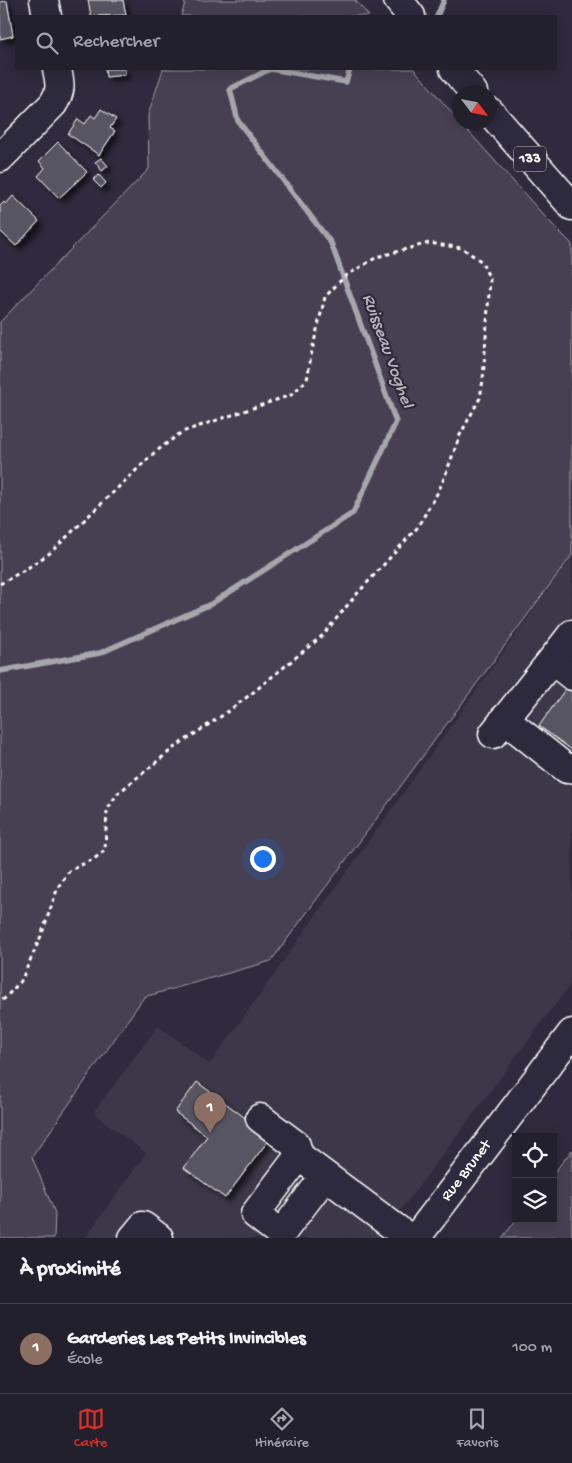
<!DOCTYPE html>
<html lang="fr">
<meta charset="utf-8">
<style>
:root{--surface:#23202e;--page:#2f2d3a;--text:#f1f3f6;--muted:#a3a3aa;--line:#403e4a;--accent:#d93025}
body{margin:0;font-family:"Gochi Hand",sans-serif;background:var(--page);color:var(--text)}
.controls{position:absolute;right:15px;bottom:15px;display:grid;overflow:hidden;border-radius:0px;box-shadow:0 2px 12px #0003}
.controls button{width:45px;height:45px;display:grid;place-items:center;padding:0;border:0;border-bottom:1px solid var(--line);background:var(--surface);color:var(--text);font:25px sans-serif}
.compass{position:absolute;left:452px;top:85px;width:45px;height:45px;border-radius:50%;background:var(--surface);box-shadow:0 2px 12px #0003;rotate:122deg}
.you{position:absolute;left:262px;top:858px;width:18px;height:18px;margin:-12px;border:4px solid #fff;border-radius:50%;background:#1a73e8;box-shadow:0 0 0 8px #1a73e833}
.badge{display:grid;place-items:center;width:32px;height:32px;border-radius:50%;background:var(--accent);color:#fff;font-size:16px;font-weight:700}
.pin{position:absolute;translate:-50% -41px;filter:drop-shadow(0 1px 2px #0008)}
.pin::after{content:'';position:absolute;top:26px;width:18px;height:15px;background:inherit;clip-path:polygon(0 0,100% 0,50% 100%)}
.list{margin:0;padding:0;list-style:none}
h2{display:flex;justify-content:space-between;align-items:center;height:65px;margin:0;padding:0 20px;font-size:21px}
h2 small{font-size:16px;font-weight:400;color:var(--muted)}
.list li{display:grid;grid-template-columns:32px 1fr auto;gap:15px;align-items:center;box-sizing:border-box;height:90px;padding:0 20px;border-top:1px solid var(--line)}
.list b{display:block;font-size:19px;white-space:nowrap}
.list p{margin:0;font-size:16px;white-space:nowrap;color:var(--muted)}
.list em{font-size:16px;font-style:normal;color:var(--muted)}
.icon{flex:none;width:28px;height:28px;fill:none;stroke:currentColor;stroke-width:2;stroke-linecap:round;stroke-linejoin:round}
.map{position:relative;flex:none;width:572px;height:1238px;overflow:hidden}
.search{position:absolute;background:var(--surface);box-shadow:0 2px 12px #0003;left:15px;right:15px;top:15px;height:55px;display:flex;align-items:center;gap:12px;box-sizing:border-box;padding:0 18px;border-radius:0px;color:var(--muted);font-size:19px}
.sheet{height:155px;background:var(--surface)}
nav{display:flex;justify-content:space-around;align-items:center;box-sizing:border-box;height:70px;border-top:1px solid var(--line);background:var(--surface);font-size:14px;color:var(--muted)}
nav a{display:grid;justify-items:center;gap:2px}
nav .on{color:var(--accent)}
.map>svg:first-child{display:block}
.built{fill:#3c3749}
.green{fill:#464152;stroke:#a2a0a8}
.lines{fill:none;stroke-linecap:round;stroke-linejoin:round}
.stream{stroke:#a7a6ad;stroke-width:5.5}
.building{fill:#595564;stroke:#fff;filter:url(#shadow)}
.minor-casing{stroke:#fff;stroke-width:31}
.major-casing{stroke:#fff;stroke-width:31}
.path{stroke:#fff;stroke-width:3;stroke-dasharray:4 4;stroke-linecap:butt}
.minor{stroke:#2f2a3d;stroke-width:28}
.major{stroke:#2f2a3d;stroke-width:28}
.labels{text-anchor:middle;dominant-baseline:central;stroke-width:4.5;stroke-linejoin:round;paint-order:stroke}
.shield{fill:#2f2a3d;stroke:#c1bfc5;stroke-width:1}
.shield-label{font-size:15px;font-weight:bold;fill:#fff}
.street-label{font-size:16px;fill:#fff;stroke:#2f2a3d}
.water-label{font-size:18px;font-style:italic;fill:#b6b4bb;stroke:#2f2a3d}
</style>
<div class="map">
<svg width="572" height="1238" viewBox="0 0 572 1238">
<defs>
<filter id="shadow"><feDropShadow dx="4.5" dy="4.5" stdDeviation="2.5" flood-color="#0009"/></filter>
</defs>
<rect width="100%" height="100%" fill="#2f2a3d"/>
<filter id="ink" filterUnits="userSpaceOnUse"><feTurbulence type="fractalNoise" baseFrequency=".02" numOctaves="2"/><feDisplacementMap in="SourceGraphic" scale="10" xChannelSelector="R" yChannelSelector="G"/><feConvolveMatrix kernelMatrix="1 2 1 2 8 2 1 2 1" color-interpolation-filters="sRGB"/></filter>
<g filter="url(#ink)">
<path class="built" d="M572,556v426l-192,256h-295l61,-85 -53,-40 65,-87 52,38z"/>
<path class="green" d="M186,0h169l14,16h-188z
M163,69h251l45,52 2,2 86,96 25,25v311l-301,406 -127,36 -112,160 23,56 -1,25h-54v-916l149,-153 -1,-54z
M572,1150v88h-70l15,-19h36v-45z"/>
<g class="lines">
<path class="stream" d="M437,16l7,-16
M271,69l75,13 4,-13
M0,671l100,-18 111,-49 142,-91 43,-91 -65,-179 -93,-122 -8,-32 40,-20"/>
</g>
<path class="building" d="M88,0h35l3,15 -35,1z
M7,1l6,35 -13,3v-37z
M105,69h20v6l-19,2z
M101,109l15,10 -6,9 5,3 -16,24 -31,-21 10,-15 7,5 6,-9 4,3z
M58,142l29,30 -28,26 -21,-22 7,-8 -6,-7z
M101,158l7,8 -6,5 -7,-9z
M99,175l7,8 -5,5 -8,-8z
M13,196l26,25 -23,25 -16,-15v-25l4,-4 2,2z
M569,684l3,2v64l-33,-24z
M197,1082l74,55 -46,61 -41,-30 23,-32 -32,-24z"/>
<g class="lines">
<defs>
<g id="minor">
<path d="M44,0l3,16"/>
<path d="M0,158l53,-54c9,-14 7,-20 4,-35"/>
<path d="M572,634l-20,26 20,16"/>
<path d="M504,719l63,50 5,-1"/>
<path d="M493,734l59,-74"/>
<path d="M260,1118l36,27 3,11"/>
<path d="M325,1176l-44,58 -26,-20 44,-58 110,82"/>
<path d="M133,1238l10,-12 16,12"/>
<path id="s1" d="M416,1238l156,-205"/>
</g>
<path id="major" d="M398,0l13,16
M454,69l19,23
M490,112l82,94"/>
</defs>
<use href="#minor" class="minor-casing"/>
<use href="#major" class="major-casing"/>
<path class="path" d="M0,584l26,-15 24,-16 104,-100 28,-21 109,-37 16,-15 5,-30 13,-53 19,-20 33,-20 52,-14 33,5 19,13 9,18 -7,101 -3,18 -20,37 -15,41 -7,16 -21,36 -61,67 -34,41 -71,58 -28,21 -48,32 -58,47 -10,16 -2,40 -11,9 -24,11 -12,17 -17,49 -20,45 -17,18 -4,2"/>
<use href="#minor" class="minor"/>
<use href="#major" class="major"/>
</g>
</g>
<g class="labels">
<rect class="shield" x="514" y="146.5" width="32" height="25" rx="4"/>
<g class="shield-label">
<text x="530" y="159">133</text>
</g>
<g class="street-label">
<text stroke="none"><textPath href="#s1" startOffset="84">Rue Brunet</textPath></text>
</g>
<g class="water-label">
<text transform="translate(387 351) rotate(70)">Ruisseau Voghel</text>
</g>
</g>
</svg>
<div class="controls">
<button><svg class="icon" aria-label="locate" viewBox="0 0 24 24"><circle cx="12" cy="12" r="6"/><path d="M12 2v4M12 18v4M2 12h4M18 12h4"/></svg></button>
<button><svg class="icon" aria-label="layers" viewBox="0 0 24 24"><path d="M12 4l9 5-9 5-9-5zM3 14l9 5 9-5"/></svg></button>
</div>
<svg class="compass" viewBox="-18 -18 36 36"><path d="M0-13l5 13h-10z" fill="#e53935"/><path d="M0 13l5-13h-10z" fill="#a3a3aa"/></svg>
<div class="you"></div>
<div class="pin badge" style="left:210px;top:1133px;background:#8d6e63">1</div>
<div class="search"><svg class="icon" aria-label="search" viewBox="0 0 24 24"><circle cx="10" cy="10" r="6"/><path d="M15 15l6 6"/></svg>Rechercher</div>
</div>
<section class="sheet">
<h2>À proximité<small></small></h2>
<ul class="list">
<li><span class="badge" style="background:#8d6e63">1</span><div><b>Garderies Les Petits Invincibles</b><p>École</p></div><em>100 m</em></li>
</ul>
</section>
<nav>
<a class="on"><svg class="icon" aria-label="map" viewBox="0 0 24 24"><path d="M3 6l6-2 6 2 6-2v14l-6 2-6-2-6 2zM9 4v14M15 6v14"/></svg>Carte</a>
<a><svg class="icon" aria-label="directions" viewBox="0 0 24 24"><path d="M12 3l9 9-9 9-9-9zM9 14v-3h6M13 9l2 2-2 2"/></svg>Itinéraire</a>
<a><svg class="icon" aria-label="saved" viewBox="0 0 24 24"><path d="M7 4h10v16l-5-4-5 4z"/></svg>Favoris</a>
</nav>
